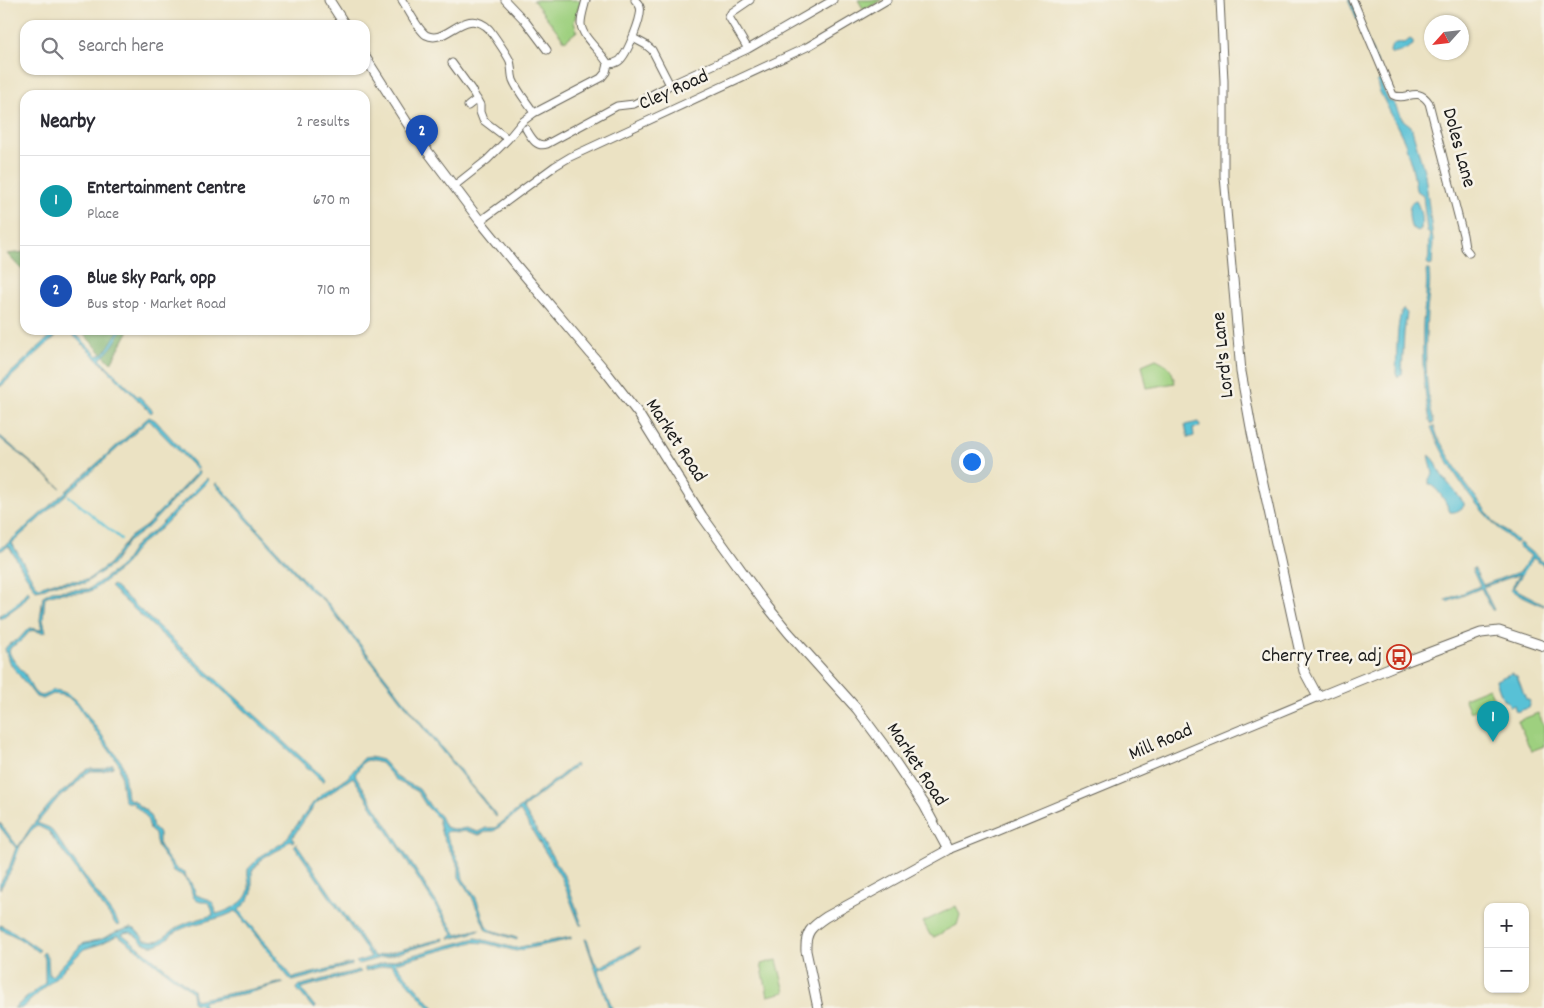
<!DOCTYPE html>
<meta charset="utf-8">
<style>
:root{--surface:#fff;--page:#f7f7f7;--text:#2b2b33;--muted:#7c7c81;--line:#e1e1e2;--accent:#c8321e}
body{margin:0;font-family:Dekko,sans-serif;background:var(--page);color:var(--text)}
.controls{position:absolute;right:15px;bottom:15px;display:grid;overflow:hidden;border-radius:10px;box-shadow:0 1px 4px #0004}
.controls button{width:45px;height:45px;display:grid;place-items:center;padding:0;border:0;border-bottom:1px solid var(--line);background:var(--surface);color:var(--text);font:25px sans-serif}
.compass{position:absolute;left:1424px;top:15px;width:45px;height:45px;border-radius:50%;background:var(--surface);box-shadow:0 1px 4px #0004;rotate:243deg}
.you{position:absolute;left:971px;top:461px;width:18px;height:18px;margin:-12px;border:4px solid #fff;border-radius:50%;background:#1a73e8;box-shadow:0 0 0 8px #1a73e833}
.badge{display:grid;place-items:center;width:32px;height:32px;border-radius:50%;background:var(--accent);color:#fff;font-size:16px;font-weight:700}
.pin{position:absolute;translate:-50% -41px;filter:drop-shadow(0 1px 2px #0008)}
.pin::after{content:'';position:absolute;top:26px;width:18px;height:15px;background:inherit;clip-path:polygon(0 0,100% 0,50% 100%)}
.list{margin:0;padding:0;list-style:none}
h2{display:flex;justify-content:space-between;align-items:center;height:65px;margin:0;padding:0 20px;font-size:21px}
h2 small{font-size:16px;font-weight:400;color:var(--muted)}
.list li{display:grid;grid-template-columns:32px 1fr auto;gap:15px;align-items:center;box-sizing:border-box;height:90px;padding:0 20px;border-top:1px solid var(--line)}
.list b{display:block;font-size:19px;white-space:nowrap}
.list p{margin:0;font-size:16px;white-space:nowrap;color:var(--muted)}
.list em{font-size:16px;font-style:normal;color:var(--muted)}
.icon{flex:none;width:28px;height:28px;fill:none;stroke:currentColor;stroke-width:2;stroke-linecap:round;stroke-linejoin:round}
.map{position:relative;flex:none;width:1544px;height:1008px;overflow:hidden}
.search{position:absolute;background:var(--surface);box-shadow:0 1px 4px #0004;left:20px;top:20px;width:350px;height:55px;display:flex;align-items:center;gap:12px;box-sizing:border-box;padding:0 18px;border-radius:15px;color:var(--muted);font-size:19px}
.panel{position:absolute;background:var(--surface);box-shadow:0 1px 4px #0004;left:20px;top:90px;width:350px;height:245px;border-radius:15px}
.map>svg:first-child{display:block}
.green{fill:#9ed07f;stroke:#5d764e}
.forest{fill:#7eb26e;stroke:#4d6745}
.water{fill:#59c1d6;stroke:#3a6e79}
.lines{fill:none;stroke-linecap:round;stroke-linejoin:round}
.stream{stroke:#59c1d6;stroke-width:2}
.minor-casing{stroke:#646156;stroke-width:9}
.tertiary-casing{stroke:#646156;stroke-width:11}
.minor{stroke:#fff;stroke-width:7}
.tertiary{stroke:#fff;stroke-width:9}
.labels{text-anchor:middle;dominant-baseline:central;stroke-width:5;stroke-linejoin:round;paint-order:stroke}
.street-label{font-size:20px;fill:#1c1c1c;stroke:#f7f3e8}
.poi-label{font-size:20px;fill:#1c1c1c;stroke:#f7f3e8;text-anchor:end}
</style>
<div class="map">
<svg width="1544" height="1008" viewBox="0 0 1544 1008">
<rect width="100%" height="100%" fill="#f7f3e8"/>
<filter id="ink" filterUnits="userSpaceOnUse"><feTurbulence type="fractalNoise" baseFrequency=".02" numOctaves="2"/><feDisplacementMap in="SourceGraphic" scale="10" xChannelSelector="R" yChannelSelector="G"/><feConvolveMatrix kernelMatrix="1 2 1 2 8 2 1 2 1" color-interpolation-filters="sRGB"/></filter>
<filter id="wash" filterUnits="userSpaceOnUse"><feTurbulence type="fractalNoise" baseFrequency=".0096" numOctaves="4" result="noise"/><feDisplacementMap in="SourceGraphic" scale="20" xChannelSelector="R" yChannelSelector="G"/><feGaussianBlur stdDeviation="1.12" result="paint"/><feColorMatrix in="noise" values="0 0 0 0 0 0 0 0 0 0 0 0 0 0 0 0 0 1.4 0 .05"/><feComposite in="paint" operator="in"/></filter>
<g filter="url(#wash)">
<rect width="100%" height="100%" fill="#ebe2c3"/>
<path class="green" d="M533,0h48l-7,22 3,9 -12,10z
M858,0h24l-18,10z
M1156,359c14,7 15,8 19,24l-28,5 -5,-23z
M1489,688l6,14 -25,10 -6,-14z
M1538,713l6,13v20l-13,5 -13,-30z
M956,906l4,9 -3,10 -23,12 -4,-2 -7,-13z
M777,960l8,32 -17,4 -7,-32z"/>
<path class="forest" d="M25,252v21l-18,-19z
M80,330h49l-18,33z"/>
<path class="water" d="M1348,0h2l34,78c-4,7 1,15 4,22l6,3 8,16 9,7 14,48 8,66 -1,25 -3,1 -2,-3c4,-8 0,-19 3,-29l-3,-2 -4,-37 -7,-5 -3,-19 -9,-31 -25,-50 -2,-8 5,-5z
M1410,39l3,2v4c-6,4 -13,8 -21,9l-2,-2c1,-10 7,-10 15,-9z
M1413,201h3c5,9 6,17 5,28l-3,2 -7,-4c-2,-9 -4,-19 2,-26z
M1426,270h3c2,15 -1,27 -2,42 -2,37 -3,75 7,111l-3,1c-8,-32 -9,-67 -8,-100 1,-19 5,-34 3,-54z
M1403,309l4,4 -3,19 -2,42 -4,3 -2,-4c1,-15 0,-53 7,-64z
M68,330h4l26,26 7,-4 14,-22h2c-4,11 -12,22 -21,29l37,37 3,1 13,14 -2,2z
M55,332l2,3 -57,52v-4z
M149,417l6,3 43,48 -2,1 -47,-49 -137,123 23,41 4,3 15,-5 33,-2 22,-16 21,-27 16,-11 52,-55 1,2 -52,55 -19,14 -16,23 -27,18 -32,1 -8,4 -9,2 -11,-16 -16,-28 -9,5v-3l7,-4z
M1199,422l1,5 -7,1 1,8 -6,2 -3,-13z
M1434,426l4,12 27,45 30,40 23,18 -3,2c-36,-30 -66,-72 -84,-116z
M0,436l61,52 -61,-50z
M1429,455c9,5 8,16 15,23 7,8 13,17 20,25v3c-3,3 -8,7 -14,6 -4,-10 -11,-23 -21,-28v-5l4,-5z
M207,478l1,3 -47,47 -23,18 -15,21 -30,23c-12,6 -33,-1 -48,7l-2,23 3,12c-6,2 -10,-3 -16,-1l-9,10 -10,6 -2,4c3,10 10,15 16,23 4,6 6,17 13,21 6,3 10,-2 15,-5 11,1 16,4 24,11l45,62 2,9 3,26 8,3 4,5 8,5 4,7 2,10 6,5v12l7,11 11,14 8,2 1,5 6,6 4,12c13,5 18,3 20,19 12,-3 31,-11 33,-25 1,-7 -2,-13 -1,-20l13,-13 23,-14 30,-40 8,-8 25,-16 17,-20 6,-1 12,3 16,18 21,11 11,17 10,10 5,11 12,3 9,-2 12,4 8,-4h9l80,-64 1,2 -53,42 43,71 16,46h-2l-18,-46 -42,-68 -26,20h-6l-9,4 -13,-4 -8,1 -9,-1 -4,2 16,33 2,13 13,19 10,28 5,4 26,8v2l-31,-10 -14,-33 -13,-20v-10l-17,-32 -4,-17 -11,-11 -10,-16 -20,-10 -16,-18 -13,-3 -5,2 -8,13 102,160 22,-6v2l-29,8 -1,-2 5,-2 -101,-158 -37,26 -22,32 -2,3 2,3 -2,1 -2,-2 -8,8 -18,9 -12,14v21l-3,7 -10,11 54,68 59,-15v2l-59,16 -4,-3 -53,-67c-7,3 -15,7 -22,8 -14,4 -27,6 -40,14 -6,4 -11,11 -19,12 -18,2 -18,-19 -33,-11l71,56 2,10 68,-13 19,-5 2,1 -37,10 -43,8 -1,2 2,5h-2l-3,-4 -7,-1 -1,-10 -2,-3 -72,-55 -18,9 -16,5 -29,29 -33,30h-8l31,-25v-24l-3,-5 2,-2 4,6 1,17 3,1 30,-32 20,-5 14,-7 14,-4 5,1 10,11 11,1 4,-1 18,-13 11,-5 24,-7c-3,-21 -9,-8 -18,-16 -4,-4 -3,-11 -6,-15 -2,-4 -5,-5 -7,-9l-9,-4c-6,-15 -17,-18 -18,-37l-5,-4c-3,-19 -8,-15 -18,-28h-6l-2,-2 -5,-36 -43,-60 -8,-7 -5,-2 -10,-1 -10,5 -7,-2 -27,-35 -4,-13 3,-4 11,-6 10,-11 13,2 -2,-10 3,-24 9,-5 37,-2 24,-17 9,-7 14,-21 20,-15z
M217,483l93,104 18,16 88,113 81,100 -1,1 -69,-84 -104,-133 -13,-10 -95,-106z
M1520,543l24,20v3l-11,-8 -20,30 31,16v2l-34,-16 10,-16 -37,13 11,23h-2l-11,-22 -34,14 -1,-2 34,-14 -8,-17 2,-1 9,17 38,-14 10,-15 -14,-11z
M113,585l212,194 -2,3 -213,-195z
M28,590l1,4 -7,9 -22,16v-4l15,-10z
M1512,673l5,3 9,23 4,2 -2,7 -12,4 -2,-7 -4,2 -2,-5 -5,-2 -7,-20z
M113,764v3l-10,4h-12l-6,3 -12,13 -15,11 -21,25 13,5 70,97 -3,1 -69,-95 -12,-6 -16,21 -9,24 -11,19v-5l9,-16 7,-20 -16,-21v-4l18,24 13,-20 18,-22 10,-11 13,-9 9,-11 7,-5h15z
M296,843l78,114 70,-19v2l-86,24 -2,-2 15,-5 -77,-112z
M0,925l14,7 26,18 -2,2 -21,-15 -17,-8z
M571,937v2l-55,12 -31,-8 -12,-1 -78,21 39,45h-4l-39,-44 -26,7v-3l111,-30 39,10z
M585,939h2l7,22 5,6 40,-20 1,1c-10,6 -32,21 -42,21l14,39h-3z
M359,970l2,2 -60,16v1l15,19h-3l-16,-19 1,-3z"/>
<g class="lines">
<path class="stream" d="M69,496l52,43"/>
</g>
</g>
<g filter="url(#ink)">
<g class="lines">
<defs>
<path id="minor" d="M402,0c6,9 16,30 24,35 21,11 38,-30 63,-6 4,5 19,27 21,32 2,6 1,13 3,19 5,12 14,22 21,33
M505,0l21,22 21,28
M586,0c-2,8 -5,16 -5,24 1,14 20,27 27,40
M1220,0l4,81v95l9,103
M1353,0l40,95c13,7 24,-10 36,8l34,132 2,13 4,5
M633,38l13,7 6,5 18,35
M748,49l-19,-32 2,-4 19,-13
M452,63l19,26 9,16v7l3,8 25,19
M608,64c4,0 8,-1 11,-3 8,-6 24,-45 21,-54 -1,-3 -3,-5 -5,-7
M468,106l9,-7
M526,129c5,8 10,19 21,15l70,-38 17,-2 36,-19 78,-36 85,-49
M454,186l33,-26 21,-21 14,-17 12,-9 67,-35 5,-6 2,-8
M480,221l75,-55 15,-9 237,-110 80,-47
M948,850l50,-20 320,-133"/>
<path id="tertiary" d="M329,0l16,25
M365,57l48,75 67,89 35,43 88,104 35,45 64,103 65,90 21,26 69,77 26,35 41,61 24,45 -122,67c-15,10 -21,15 -20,34l12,57
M1233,279l8,93 11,61 52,238 14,26 76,-31 87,-33 18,-2 45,15"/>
</defs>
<use href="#minor" class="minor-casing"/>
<use href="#tertiary" class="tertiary-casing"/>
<use href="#minor" class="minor"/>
<use href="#tertiary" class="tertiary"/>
</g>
</g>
<defs>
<symbol id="bus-ring" viewBox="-11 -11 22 22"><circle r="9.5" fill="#f7f3e8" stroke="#c8321e" stroke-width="1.5"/><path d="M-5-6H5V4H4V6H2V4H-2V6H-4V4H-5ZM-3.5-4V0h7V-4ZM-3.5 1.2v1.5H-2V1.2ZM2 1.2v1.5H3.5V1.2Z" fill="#c8321e"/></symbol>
</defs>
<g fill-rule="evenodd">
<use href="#bus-ring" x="1385" y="643" width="28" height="28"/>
</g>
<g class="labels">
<g class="street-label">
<text transform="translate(674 91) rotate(-24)">Cley Road</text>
<text transform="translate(1458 148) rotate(75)">Doles Lane</text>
<text transform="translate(1224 355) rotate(-96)">Lord's Lane</text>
<text transform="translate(675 441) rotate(57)">Market Road</text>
<text transform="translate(1161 743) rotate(-23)">Mill Road</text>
<text transform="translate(916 765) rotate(57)">Market Road</text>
</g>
<g class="poi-label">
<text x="1382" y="657">Cherry Tree, adj</text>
</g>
</g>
</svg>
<div class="controls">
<button>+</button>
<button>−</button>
</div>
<svg class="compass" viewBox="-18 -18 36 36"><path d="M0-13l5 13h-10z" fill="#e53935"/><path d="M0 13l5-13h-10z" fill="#7c7c81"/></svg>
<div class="you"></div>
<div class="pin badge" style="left:1493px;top:742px;background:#0f9aa8">1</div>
<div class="pin badge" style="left:422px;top:156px;background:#1a4fb4">2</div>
<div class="search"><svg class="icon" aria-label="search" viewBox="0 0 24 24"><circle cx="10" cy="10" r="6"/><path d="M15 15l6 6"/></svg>Search here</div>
<section class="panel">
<h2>Nearby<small>2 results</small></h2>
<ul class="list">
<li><span class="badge" style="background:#0f9aa8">1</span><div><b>Entertainment Centre</b><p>Place</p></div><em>670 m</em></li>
<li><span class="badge" style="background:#1a4fb4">2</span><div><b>Blue Sky Park, opp</b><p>Bus stop · Market Road</p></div><em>710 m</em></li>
</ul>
</section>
</div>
